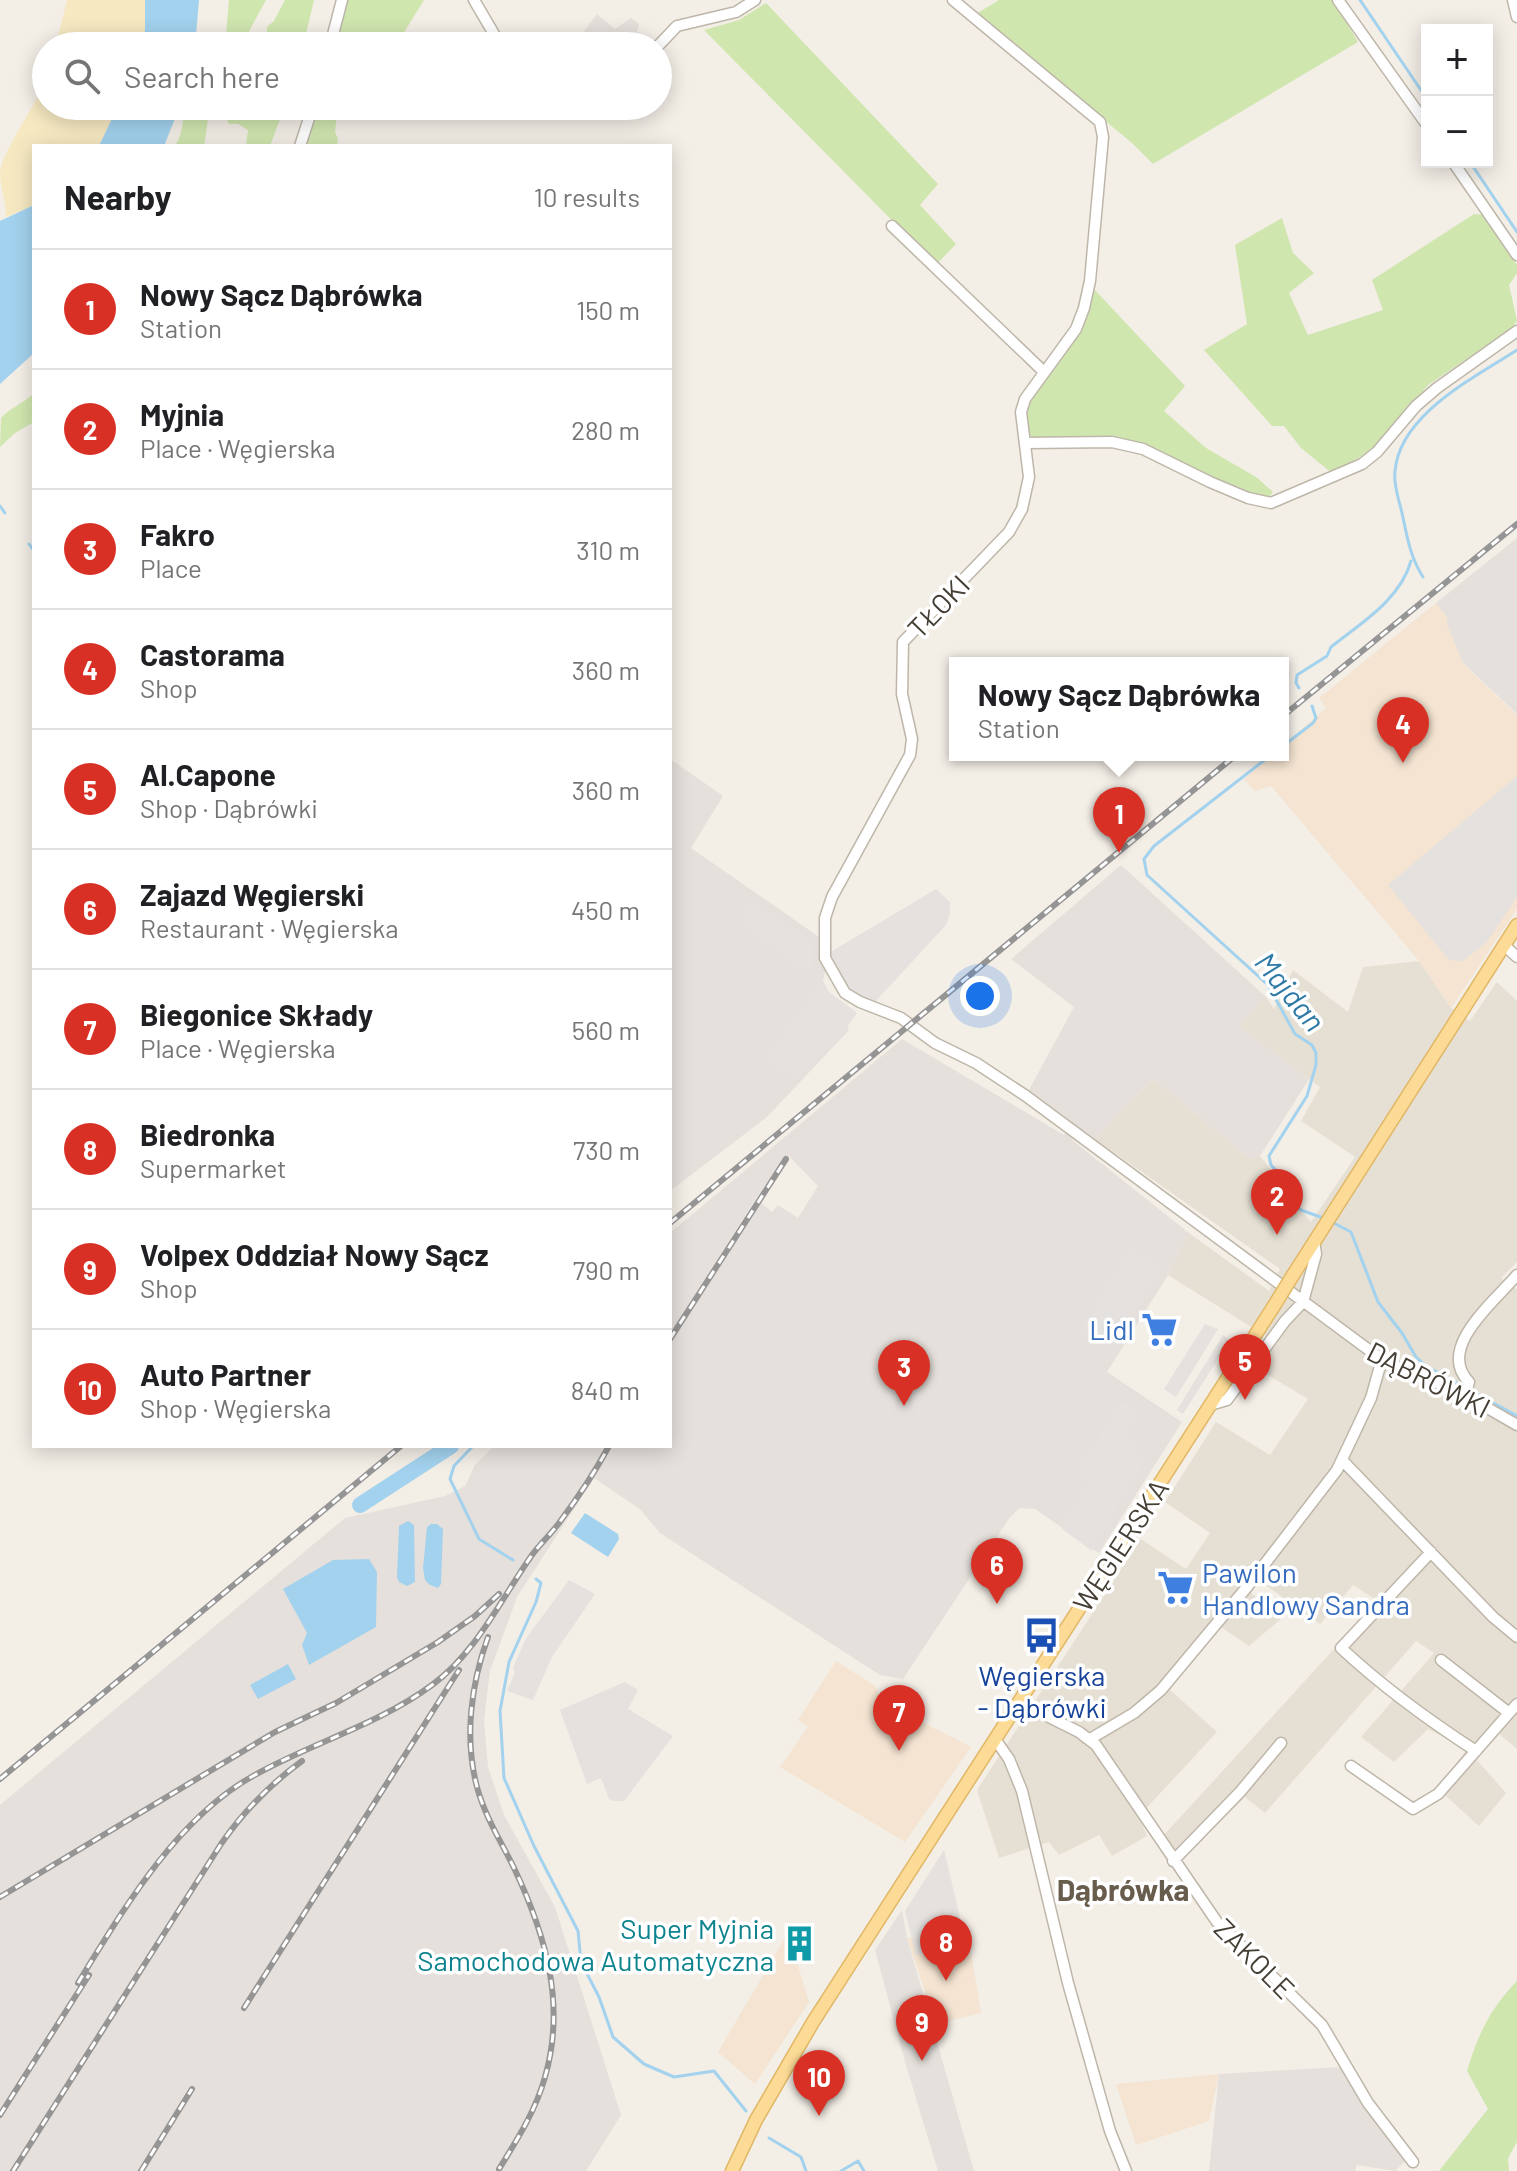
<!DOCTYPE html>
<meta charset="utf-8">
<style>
:root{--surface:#fff;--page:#f6f6f6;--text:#202124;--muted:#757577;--line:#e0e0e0;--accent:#d93025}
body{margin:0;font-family:Barlow,sans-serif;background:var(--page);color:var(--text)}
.controls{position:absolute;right:24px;top:24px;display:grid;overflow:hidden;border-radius:0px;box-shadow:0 4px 20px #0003}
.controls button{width:72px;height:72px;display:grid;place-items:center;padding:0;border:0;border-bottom:2px solid var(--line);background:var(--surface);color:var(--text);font:40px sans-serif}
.you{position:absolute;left:980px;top:996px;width:28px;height:28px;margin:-20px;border:6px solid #fff;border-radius:50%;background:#1a73e8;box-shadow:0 0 0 12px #1a73e833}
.badge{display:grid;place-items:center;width:52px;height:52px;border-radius:50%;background:var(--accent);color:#fff;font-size:26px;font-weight:700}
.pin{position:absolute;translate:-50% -66px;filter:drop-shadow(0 2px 4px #0008)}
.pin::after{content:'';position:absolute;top:42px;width:28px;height:24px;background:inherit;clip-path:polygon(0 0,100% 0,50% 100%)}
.popup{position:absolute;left:949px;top:657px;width:340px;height:104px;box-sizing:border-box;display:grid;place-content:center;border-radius:0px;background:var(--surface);filter:drop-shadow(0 2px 6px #0005);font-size:26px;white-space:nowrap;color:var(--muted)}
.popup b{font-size:30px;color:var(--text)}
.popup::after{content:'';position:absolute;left:50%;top:100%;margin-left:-16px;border:16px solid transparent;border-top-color:var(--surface)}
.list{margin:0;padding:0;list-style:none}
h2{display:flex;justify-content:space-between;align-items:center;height:104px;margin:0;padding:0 32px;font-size:34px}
h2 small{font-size:26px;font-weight:400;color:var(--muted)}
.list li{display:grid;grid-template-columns:52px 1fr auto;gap:24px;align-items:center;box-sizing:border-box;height:120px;padding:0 32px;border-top:2px solid var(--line)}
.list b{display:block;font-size:30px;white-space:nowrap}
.list p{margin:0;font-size:26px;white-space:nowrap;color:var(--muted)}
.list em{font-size:26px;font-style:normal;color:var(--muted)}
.icon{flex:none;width:44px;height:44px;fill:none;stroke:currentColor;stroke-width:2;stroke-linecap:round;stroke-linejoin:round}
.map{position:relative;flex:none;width:1517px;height:2171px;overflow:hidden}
.search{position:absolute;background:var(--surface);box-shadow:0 4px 20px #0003;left:32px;top:32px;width:640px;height:88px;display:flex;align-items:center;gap:20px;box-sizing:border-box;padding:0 28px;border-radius:44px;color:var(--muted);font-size:30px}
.panel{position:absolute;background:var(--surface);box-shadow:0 4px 20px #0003;left:32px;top:144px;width:640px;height:1304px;border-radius:0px}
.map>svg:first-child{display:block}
.residential{fill:#e6e0d4}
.commercial{fill:#f4e4d1}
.industrial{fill:#e5e0db;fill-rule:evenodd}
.green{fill:#d0e6af}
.sand{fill:#f6e9c2}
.parking{fill:#e4e1de}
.water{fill:#a3d2ee}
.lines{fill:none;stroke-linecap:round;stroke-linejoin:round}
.stream{stroke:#a3d2ee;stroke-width:3}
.river{stroke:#a3d2ee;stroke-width:16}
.minor-casing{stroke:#beb6a9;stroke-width:13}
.major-casing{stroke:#e1b766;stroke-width:15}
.minor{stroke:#fff;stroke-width:10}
.major{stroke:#fcdb96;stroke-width:12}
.rail-casing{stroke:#959595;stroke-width:6}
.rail{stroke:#fff;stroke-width:3;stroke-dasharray:9;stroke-linecap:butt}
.major-bridge-casing{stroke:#e1b766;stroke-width:15;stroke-linecap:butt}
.major-bridge{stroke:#fcdb96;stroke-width:12}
.labels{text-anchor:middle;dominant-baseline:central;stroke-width:7;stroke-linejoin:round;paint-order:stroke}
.street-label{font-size:28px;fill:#453e35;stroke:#fff}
.shop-label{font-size:28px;fill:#366cbe;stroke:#fff;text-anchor:end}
.transit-label{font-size:28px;fill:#164399;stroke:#fff}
.culture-label{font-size:28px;fill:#0d838f;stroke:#fff;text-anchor:end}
.water-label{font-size:30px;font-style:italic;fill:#2f79a6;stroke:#fff}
.neighbourhood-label{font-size:30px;font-weight:bold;fill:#685c4d;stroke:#fff}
</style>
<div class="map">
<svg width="1517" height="2171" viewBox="0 0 1517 2171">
<rect width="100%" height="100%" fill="#f3eee6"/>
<path class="residential" d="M1419,961l32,47 19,13 27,-39 20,19v261l-16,16 16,11v460l-20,-17 -22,26 31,35 -27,33 -42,-38 30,-39 -39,-20 -34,33 -33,-25 73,-84 -18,-12 -151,172 -20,-16 -64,64 -17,-26 214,-234 -25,-16 -33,39 -63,-45 -8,12 32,28 -32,27 -31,-21 -50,63 49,44 -78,84 8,20 -35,20 -13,-21 -40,20 -10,-13 -50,16 -22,-68 164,-251 45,30 24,-36 -45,-31 51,-80 54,33 38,-56 -50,-30 19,-26 -109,-68 21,-42 80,58 11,-22 -185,-130 58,-60 97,80 10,-3 51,66 44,-65 -54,-36 19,-34 -82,-61 27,-30 9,13 19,-39 55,42 15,-45z"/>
<path class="commercial" d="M1436,603l11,14 16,47 54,51v194l-66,99 -32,-47 -148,-175 -16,5 -11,-12 28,-24h11v-9l43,-38 -7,-10z
M836,1661l39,25 8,16 88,45 -66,95 -125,-75 28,-40 -10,-7z
M967,1929l14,84 -45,11 -29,-86z
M788,1933l21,69 -54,82 -37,-32z
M1219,2074l-10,47 -73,24 -20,-61z"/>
<path class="industrial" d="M597,14l18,15 16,-11 8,6 -2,7 13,15h-77z
M1517,538v176l-54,-51 -16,-38v-8l-11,-14z
M670,759l53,37 -32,52 141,98 -9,35 26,49 -82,87 -97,74z
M1121,865l144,131 -26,30 70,53 -49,77 -10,3 -97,-80 -58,60 -14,-10 -9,11 117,93 -21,42 -61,97 75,50 -83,131 -64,-44 -15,-1 -10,9 -107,162 -23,-4 -220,-142 -20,-24 -46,-31 -77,119 -27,74 -6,49 4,47 16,48 51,92 66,208 -35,56h-586v-366l345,-287 100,-22 20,-10 10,-21 19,-19h176v-213l232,-194 162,96 8,-13 -43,-32 45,-83 -63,-48zM789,1156l29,30 -20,32 -20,-13 -6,7 -11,-9 -77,120 -5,-3 83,-131z
M902,1910l5,28 67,233h-36l-32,-106 -31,-115z
M1342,2067l64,93 -11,11 -38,-6 -2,6h-146l10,-97z"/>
<path class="green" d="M229,0h37l-25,46h-16z
M285,0h29l-11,46h-44l8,-8v-11l7,-6z
M347,0h77l-21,34 -15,5 -29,1 1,6h-26z
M999,0h334l25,42 -205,122 -21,-21 -156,-129z
M766,3l172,181 -18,21 36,39 -20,21 -232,-235 35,-10z
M187,106h23l-6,40h-29c9,-13 6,-26 12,-40z
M228,106h57l-15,40h-24l2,-16 -10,-6h-9l-3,-6z
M318,106h20l-3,26 3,7 -1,7h-34z
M1474,214l10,1 33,50v8l-8,12 8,36 -6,8 -83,56 -49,58 -27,20 -19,11 -32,-26 -17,-22h-12l-68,-76 43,-26 -12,-79 47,-27 11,35 21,20 -25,20 19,42 75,-25 -11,-30z
M1093,288l92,98 -21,25 42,37 50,29 17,15 -5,6 -43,-11 -82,-42 -45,-8h-66l-7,-10 4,-24 25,-36z
M34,393v29l-19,11 -15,14 1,-29c10,-11 22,-14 33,-25z
M1517,1981v161l-9,16 1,13h-70l49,-62 -21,-38c11,-37 23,-62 50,-90z"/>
<path class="sand" d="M67,0h78v30l-5,16h-88l6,-9z
M46,56v50h72l-19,40h-65v59l-28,12c0,-16 -6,-30 -6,-45 2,-18 29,-58 38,-76 -5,-18 -1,-25 8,-40z"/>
<path class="parking" d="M1517,776v121l-31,46 -23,18 -14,-1 -61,-75z
M936,889l14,13v11l-4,12 -73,79 -22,-13 -16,-21 -6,-17z
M753,902l60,43 -2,30 -72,-55z
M820,985l37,28 -13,18 -48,49 -30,-21z
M1130,1250l33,17 -58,82 -27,-16z
M1205,1324l13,5 -42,68 -12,-8z
M1223,1335l7,5 -47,74 -6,-4z
M1121,1403l17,4 -11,22 12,28 3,-1 2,5 -52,90 -31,-23 27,-45 -9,-16z
M569,1580l26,14 -43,63 -19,43 -26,-9 8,-18 -2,-5 12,-28z
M625,1682l13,8 -10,19 45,27 -49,65h-11l-4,-2 -8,-21 -14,6 -27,-74z
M944,1850l22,93 -50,12 -11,-44z"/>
<path class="water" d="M145,0h54l-4,46h-55l5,-16z
M118,106h62l-16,40h-65z
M34,205v148l-34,31v-163z
M585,1513l33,21 1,5 -11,18 -37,-24z
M408,1521l6,4 1,57 -8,4 -8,-4 -2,-5 2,-51z
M431,1524h6l6,5 -2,55 -3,4 -8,-3 -5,-5 -2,-12 4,-41z
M369,1559l8,13 -1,55 -67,38 -7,-20 5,-12 -24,-44 50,-29z
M288,1664l8,15 -38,20 -8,-14z"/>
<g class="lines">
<path class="stream" d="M1360,0l67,99
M1470,162l47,70
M0,506l5,7
M29,544l5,7
M1423,577c-13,-20 -16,-41 -21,-64 -3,-13 -9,-29 -7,-42 5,-57 79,-93 122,-121
M1299,688l-3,-5 1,-8 30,-19 4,-9c30,-24 69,-47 80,-86
M1283,746l30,-23 3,-5 -4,-12
M1271,755l-117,91 -10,13 3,16 121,110 27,49 17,11 4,8v12l-9,31 -38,60 2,9 15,16 8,23 7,6 22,8
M1330,1221l21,11 27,70 24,31 14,24 10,9 91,50
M473,1446l-19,20 -4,13 29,60 34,21
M536,1579l5,4 -5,19 -27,60 -9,49 4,67 30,68 44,85 3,31 18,35 14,40 31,27 30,13 40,-6 32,40
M769,2138l32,19 5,14
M841,2171l17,-10 6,10"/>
<path class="river" d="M360,1505l91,-59"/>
<defs>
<path id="minor" d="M474,0l27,46
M953,0l147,122 3,15 -13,144 -6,27 -8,21 -51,70 -4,13 8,65 -7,32 -13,23 -106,110 -1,52 10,45 -2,16 -78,142 -7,21v40l20,35 15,9 41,16 34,25 41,20 50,33 347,257 20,12 72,30 52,30
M1338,0l89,125
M1513,0l4,17
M330,46l12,-46
M658,46l19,-20 59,-14 19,-12
M300,146l13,-40
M1453,162l64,93
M892,226l151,145
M1026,443l86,-1 31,7 67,33 38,16 23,5 91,-39 15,-12 39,-46 21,-18 80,-57
M1504,945l13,12
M1465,1395l4,-13c-34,-34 27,-82 48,-107
M1210,1405l17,-5 58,-79 18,-19 13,-48 -2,-13
M1342,1460l151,157 24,20
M1431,1552l-90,96c42,39 87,72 135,103
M1441,1660l68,53
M1019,1702l60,30 17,13 121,177 105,103 46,78 45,59
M995,1739l14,20 13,32 46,192 42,148 16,40
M1090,1739l44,-26 27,-23 86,-103 90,-117 34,-72 11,-39
M1351,1766l62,43 25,-15 79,-90
M1173,1861l67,-69 41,-49"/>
<path id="major" d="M1293,1275l224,-350
M732,2171l24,-51 57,-98 459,-713"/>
</defs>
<use href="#minor" class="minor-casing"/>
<use href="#major" class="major-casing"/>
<use href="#minor" class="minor"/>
<use href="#major" class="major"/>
<defs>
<path id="rail" d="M1283,716l234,-192
M670,1223l566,-468
M670,1339l116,-180
M488,1637c-17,47 -24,101 -11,150 8,30 25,56 38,83 31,66 51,135 30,207 -9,33 -28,63 -46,92
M0,1779l401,-333
M0,1897l275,-165 61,-29 102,-61 37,-26 24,-22
M78,1983c45,-73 98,-164 175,-207 58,-33 125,-51 179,-91 44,-32 69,-86 100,-130 8,-11 19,-21 27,-32 18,-24 36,-51 50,-77
M244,2008l215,-338
M0,2115l89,-140
M13,2171l208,-327c23,-33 48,-59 81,-83
M141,2171l51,-82"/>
</defs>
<use href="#rail" class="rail-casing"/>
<use href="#rail" class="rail"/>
<defs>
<path id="major-bridge" d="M1272,1309l21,-34"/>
</defs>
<use href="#major-bridge" class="major-bridge-casing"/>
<use href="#major-bridge" class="major-bridge"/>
</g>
<defs>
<symbol id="supermarket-bare" viewBox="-9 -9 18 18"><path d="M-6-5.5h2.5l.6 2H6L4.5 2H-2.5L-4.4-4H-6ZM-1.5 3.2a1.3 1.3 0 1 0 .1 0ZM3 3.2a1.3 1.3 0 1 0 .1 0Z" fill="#3f7fe0" stroke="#fff" stroke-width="2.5" paint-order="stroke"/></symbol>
<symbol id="bus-bare" viewBox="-9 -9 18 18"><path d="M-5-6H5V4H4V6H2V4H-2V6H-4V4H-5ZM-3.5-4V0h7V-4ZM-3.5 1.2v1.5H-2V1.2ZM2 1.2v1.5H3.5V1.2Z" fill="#1a4fb4" stroke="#fff" stroke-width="2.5" paint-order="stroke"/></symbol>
<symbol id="building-bare" viewBox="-9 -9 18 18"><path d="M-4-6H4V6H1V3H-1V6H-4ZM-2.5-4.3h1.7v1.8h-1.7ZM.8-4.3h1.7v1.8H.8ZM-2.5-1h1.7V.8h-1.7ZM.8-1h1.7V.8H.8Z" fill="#0f9aa8" stroke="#fff" stroke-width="2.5" paint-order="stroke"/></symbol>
</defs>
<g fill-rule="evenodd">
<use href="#supermarket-bare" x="1134" y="1304" width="51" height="51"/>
<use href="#supermarket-bare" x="1150" y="1562" width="51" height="51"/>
<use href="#bus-bare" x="1016" y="1610" width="51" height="51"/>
<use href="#building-bare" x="774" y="1918" width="51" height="51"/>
</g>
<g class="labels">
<g class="street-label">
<text transform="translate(938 606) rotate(-46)">TŁOKI</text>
<text transform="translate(1429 1379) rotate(27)">DĄBRÓWKI</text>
<text transform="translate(1120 1545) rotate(-57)">WĘGIERSKA</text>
<text transform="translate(1255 1958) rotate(45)">ZAKOLE</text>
</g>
<g class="shop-label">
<text x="1134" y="1329">Lidl</text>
<text x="1202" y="1572" text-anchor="start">Pawilon<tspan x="1202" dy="32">Handlowy Sandra</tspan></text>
</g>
<g class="transit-label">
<text x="1042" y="1675">Węgierska<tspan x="1042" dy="32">- Dąbrówki</tspan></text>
</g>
<g class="culture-label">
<text x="774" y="1928">Super Myjnia<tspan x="774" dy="32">Samochodowa Automatyczna</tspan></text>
</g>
<g class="water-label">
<text transform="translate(1291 991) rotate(51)">Majdan</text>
</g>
<g class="neighbourhood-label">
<text x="1123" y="1889">Dąbrówka</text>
</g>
</g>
</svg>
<div class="controls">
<button>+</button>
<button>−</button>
</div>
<div class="you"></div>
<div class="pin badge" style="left:1119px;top:853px">1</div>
<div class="popup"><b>Nowy Sącz Dąbrówka</b>Station</div>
<div class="pin badge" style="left:1277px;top:1235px">2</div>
<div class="pin badge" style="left:904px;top:1406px">3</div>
<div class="pin badge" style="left:1403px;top:763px">4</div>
<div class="pin badge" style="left:1245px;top:1400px">5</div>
<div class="pin badge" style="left:997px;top:1604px">6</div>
<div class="pin badge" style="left:899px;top:1751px">7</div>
<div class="pin badge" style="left:946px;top:1981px">8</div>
<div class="pin badge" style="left:922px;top:2061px">9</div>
<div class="pin badge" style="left:819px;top:2116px">10</div>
<div class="search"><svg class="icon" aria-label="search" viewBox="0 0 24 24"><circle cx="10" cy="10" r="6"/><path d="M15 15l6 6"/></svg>Search here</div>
<section class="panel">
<h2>Nearby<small>10 results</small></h2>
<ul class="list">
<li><span class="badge">1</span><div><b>Nowy Sącz Dąbrówka</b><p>Station</p></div><em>150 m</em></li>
<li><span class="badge">2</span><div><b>Myjnia</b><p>Place · Węgierska</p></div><em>280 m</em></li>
<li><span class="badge">3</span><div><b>Fakro</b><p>Place</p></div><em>310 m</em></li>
<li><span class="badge">4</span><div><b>Castorama</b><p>Shop</p></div><em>360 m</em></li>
<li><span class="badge">5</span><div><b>Al.Capone</b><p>Shop · Dąbrówki</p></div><em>360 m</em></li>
<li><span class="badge">6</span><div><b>Zajazd Węgierski</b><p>Restaurant · Węgierska</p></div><em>450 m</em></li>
<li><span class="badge">7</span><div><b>Biegonice Składy</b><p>Place · Węgierska</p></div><em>560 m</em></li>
<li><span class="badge">8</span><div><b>Biedronka</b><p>Supermarket</p></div><em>730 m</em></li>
<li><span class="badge">9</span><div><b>Volpex Oddział Nowy Sącz</b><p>Shop</p></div><em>790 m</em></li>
<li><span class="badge">10</span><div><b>Auto Partner</b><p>Shop · Węgierska</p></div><em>840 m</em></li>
</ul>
</section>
</div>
